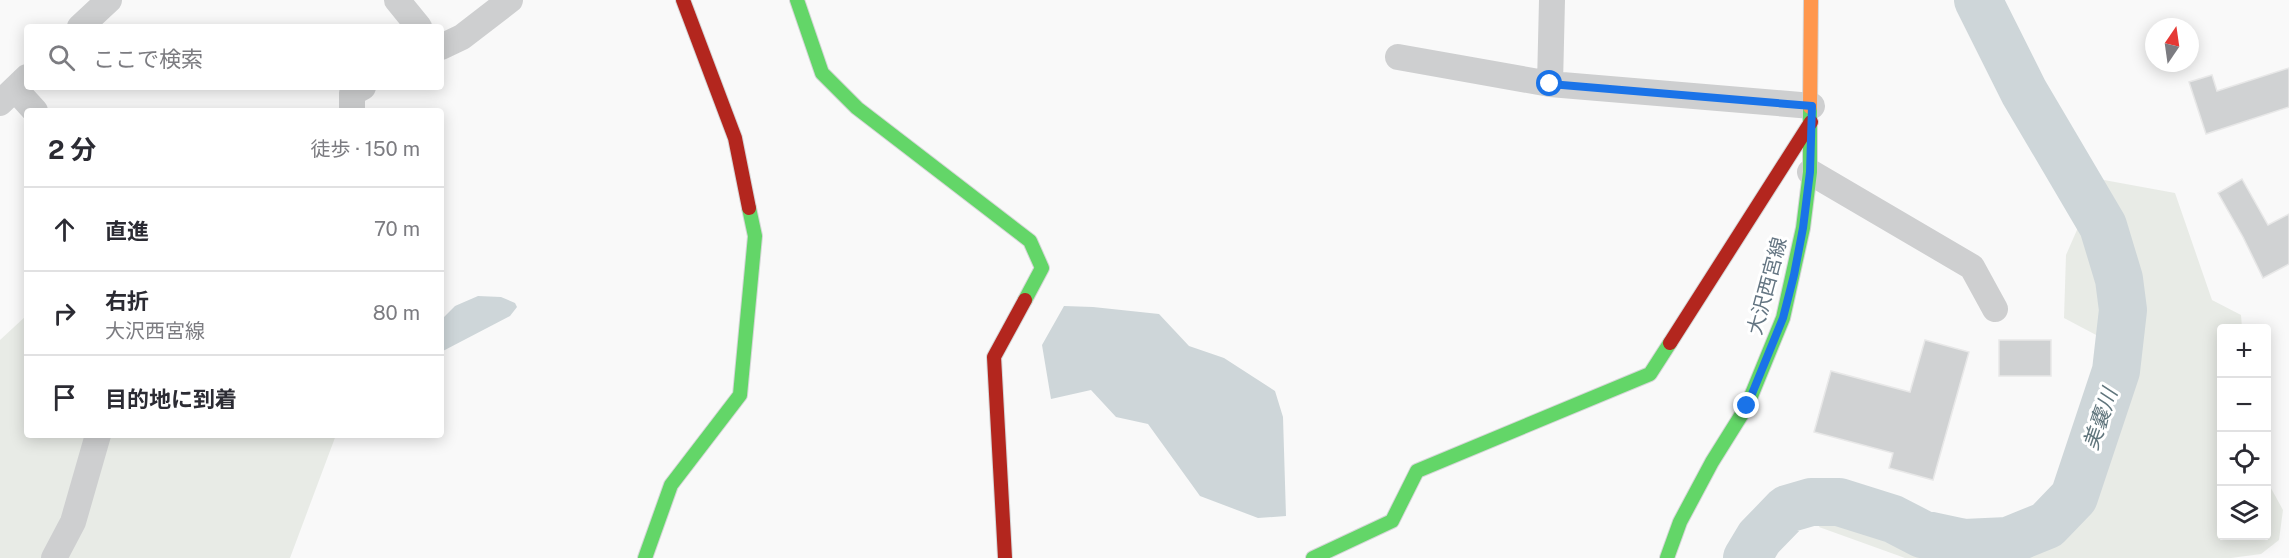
<!DOCTYPE html>
<html lang="ja">
<meta charset="utf-8">
<style>
:root{--surface:#fff;--page:#f7f7f7;--text:#2b2b33;--muted:#7c7c81;--line:#e1e1e2}
body{margin:0;font-family:"Public Sans","Noto Sans JP",sans-serif;background:var(--page);color:var(--text)}
.controls{position:absolute;right:18px;bottom:18px;display:grid;overflow:hidden;border-radius:6px;box-shadow:0 3px 15px #0003}
.controls button{width:54px;height:54px;display:grid;place-items:center;padding:0;border:0;border-bottom:2px solid var(--line);background:var(--surface);color:var(--text);font:30px sans-serif}
.compass{position:absolute;left:2145px;top:18px;width:54px;height:54px;border-radius:50%;background:var(--surface);box-shadow:0 3px 15px #0003;rotate:13deg}
.stop{position:absolute;width:18px;height:18px;margin:-14px;border:4px solid #1a73e8;border-radius:50%;background:#fff}
.stop.end{background:#1a73e8;border-color:#fff;box-shadow:0 2px 6px #0008}
.list{margin:0;padding:0;list-style:none}
h2{display:flex;justify-content:space-between;align-items:center;height:78px;margin:0;padding:0 24px;font-size:26px}
h2 small{font-size:20px;font-weight:400;color:var(--muted)}
.list li{display:grid;grid-template-columns:39px 1fr auto;gap:18px;align-items:center;box-sizing:border-box;height:84px;padding:0 24px;border-top:2px solid var(--line)}
.list b{display:block;font-size:22px;white-space:nowrap}
.list p{margin:0;font-size:20px;white-space:nowrap;color:var(--muted)}
.list em{font-size:20px;font-style:normal;color:var(--muted)}
.icon{flex:none;width:33px;height:33px;fill:none;stroke:currentColor;stroke-width:2;stroke-linecap:round;stroke-linejoin:round}
.map{position:relative;flex:none;width:2289px;height:558px;overflow:hidden}
.search{position:absolute;background:var(--surface);box-shadow:0 3px 15px #0003;left:24px;top:24px;width:420px;height:66px;display:flex;align-items:center;gap:15px;box-sizing:border-box;padding:0 21px;border-radius:6px;color:var(--muted);font-size:22px}
.panel{position:absolute;background:var(--surface);box-shadow:0 3px 15px #0003;left:24px;top:108px;width:420px;height:330px;border-radius:6px}
.map>svg:first-child{display:block}
.green{fill:#e8ebe6}
.water{fill:#ced6d9}
.lines{fill:none;stroke-linecap:round;stroke-linejoin:round}
.river{stroke:#ced6d9;stroke-width:48}
.building{fill:#d0d2d3;stroke:#e8e8e8;stroke-width:1.5}
.fast-casing{stroke:#d5d6d7;stroke-width:16}
.slow-casing{stroke:#d5d6d7;stroke-width:16}
.jam-casing{stroke:#d5d6d7;stroke-width:16}
.street{stroke:#cecfd0;stroke-width:26}
.fast{stroke:#63d668;stroke-width:14}
.slow{stroke:#ff974d;stroke-width:14}
.jam{stroke:#b3261e;stroke-width:14}
.route{stroke:#1a73e8;stroke-width:8}
.labels{text-anchor:middle;dominant-baseline:central;stroke-width:6;stroke-linejoin:round;paint-order:stroke}
.street-label{font-size:20px;fill:#657683;stroke:#fff}
.water-label{font-size:21px;font-style:italic;fill:#60757c;stroke:#fff}
</style>
<div class="map">
<svg width="2289" height="558" viewBox="0 0 2289 558">
<rect width="100%" height="100%" fill="#f9f9f9"/>
<path class="green" d="M2093,178l82,15 37,107 29,15 1,13h-20v208h44l1,-55 16,29 -4,30 -18,14 -30,4h-326l-86,-31 7,-16 43,10 40,19 71,15 34,-4 43,-20 24,-29 16,-105 1,-61 -34,-18 2,-63 14,-32 -15,-27z
M27,315v120h309l-46,123h-290v-218z"/>
<path class="water" d="M478,296l23,1 14,6 2,4 -7,9 -69,36v-32l14,-14z
M1064,306l29,1 66,7 30,32 35,12 51,33 8,26 3,99 -28,2 -58,-22 -52,-72 -32,-7 -25,-27 -40,9 -9,-54z"/>
<g class="lines">
<path class="river" d="M1747,558l12,-20 28,-29 24,-7h28l54,17 29,15 42,9 44,-2 39,-16 27,-28 42,-126 7,-61 -4,-31 -16,-53 -79,-134 -46,-92"/>
</g>
<path class="building" d="M2289,68v39l-83,27 -17,-52 23,-7 5,16z
M2242,179l26,46 21,-11v50l-26,14 -20,-41 -25,-44z
M1925,340l44,12 -36,128 -44,-12 4,-15 -79,-21 17,-61 79,21z
M1999,340h52v36h-52z"/>
<g class="lines">
<defs>
<path id="fast" d="M797,0l25,73 35,35 173,133 12,27 -17,32
M645,558l26,-73 69,-90 15,-159 -6,-28
M1313,558l79,-37 25,-50 233,-97 20,-31
M1667,558l13,-36 32,-60 35,-56 36,-88 20,-90 7,-56v-65"/>
<path id="slow" d="M1810,107l1,-107"/>
<path id="jam" d="M683,0l52,138 14,70
M1670,343l141,-221
M1005,558l-11,-201 31,-57"/>
</defs>
<use href="#fast" class="fast-casing"/>
<use href="#slow" class="slow-casing"/>
<use href="#jam" class="jam-casing"/>
<path class="street" d="M397,0l22,27
M80,27l29,-27
M441,47l21,-10 48,-37
M1398,57l152,27 262,22
M1550,84l2,-84
M15,89l20,22
M0,103l27,-26
M352,111v-18l11,-6
M1810,172l162,95 23,42
M54,558l19,-36 25,-87"/>
<use href="#fast" class="fast"/>
<use href="#slow" class="slow"/>
<use href="#jam" class="jam"/>
</g>
<g class="lines">
<path class="route" d="M1550,84l262,22 -2,66 -7,56 -9,47 -11,43 -36,88"/>
</g>
<g class="labels">
<g class="street-label">
<text transform="translate(1767 286) rotate(-75)">大沢西宮線</text>
</g>
<g class="water-label">
<text transform="translate(2100 419) rotate(-71)">美嚢川</text>
</g>
</g>
</svg>
<div class="controls">
<button>+</button>
<button>−</button>
<button><svg class="icon" aria-label="locate" viewBox="0 0 24 24"><circle cx="12" cy="12" r="6"/><path d="M12 2v4M12 18v4M2 12h4M18 12h4"/></svg></button>
<button><svg class="icon" aria-label="layers" viewBox="0 0 24 24"><path d="M12 4l9 5-9 5-9-5zM3 14l9 5 9-5"/></svg></button>
</div>
<svg class="compass" viewBox="-18 -18 36 36"><path d="M0-13l5 13h-10z" fill="#e53935"/><path d="M0 13l5-13h-10z" fill="#7c7c81"/></svg>
<div class="stop" style="left:1550px;top:84px"></div>
<div class="stop end" style="left:1747px;top:406px"></div>
<div class="search"><svg class="icon" aria-label="search" viewBox="0 0 24 24"><circle cx="10" cy="10" r="6"/><path d="M15 15l6 6"/></svg>ここで検索</div>
<section class="panel">
<h2>2 分<small>徒歩 · 150 m</small></h2>
<ul class="list">
<li><svg class="icon" aria-label="ahead" viewBox="0 0 24 24"><path d="M12 20V5M6 11l6-6 6 6"/></svg><div><b>直進</b></div><em>70 m</em></li>
<li><svg class="icon" aria-label="right" viewBox="0 0 24 24"><path d="M7 20v-9h11M14 6l5 5-5 5"/></svg><div><b>右折</b><p>大沢西宮線</p></div><em>80 m</em></li>
<li><svg class="icon" aria-label="arrive" viewBox="0 0 24 24"><path d="M6 21V4h12l-3 4 3 4H6"/></svg><div><b>目的地に到着</b></div></li>
</ul>
</section>
</div>
